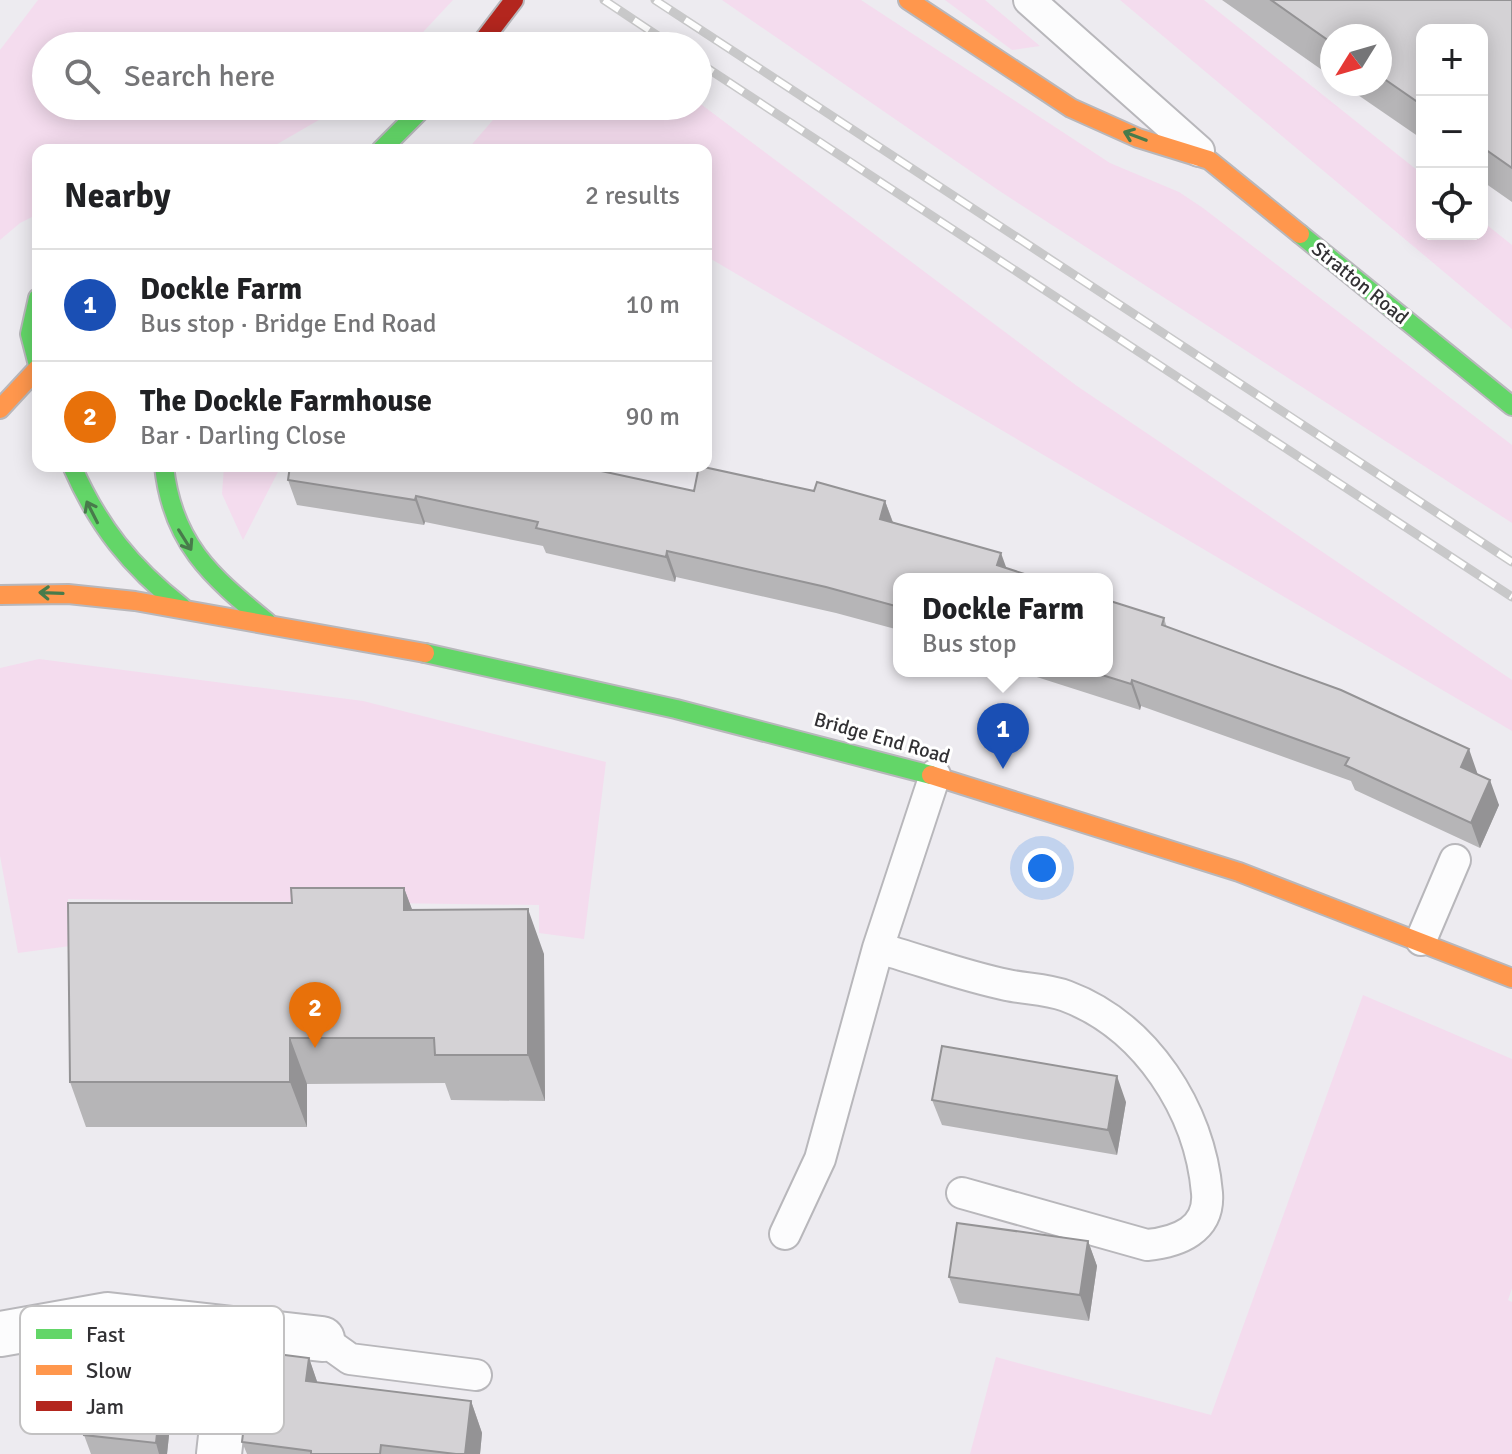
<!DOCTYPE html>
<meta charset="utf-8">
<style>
:root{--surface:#fff;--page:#f6f6f6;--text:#202124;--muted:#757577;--line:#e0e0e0;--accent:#2563eb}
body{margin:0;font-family:Signika,sans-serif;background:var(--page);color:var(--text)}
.controls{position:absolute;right:24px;top:24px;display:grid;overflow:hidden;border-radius:16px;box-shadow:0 4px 20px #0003}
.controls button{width:72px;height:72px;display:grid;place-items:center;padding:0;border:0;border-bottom:2px solid var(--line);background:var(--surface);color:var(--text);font:40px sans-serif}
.compass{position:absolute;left:1320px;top:24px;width:72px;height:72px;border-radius:50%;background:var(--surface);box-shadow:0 4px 20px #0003;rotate:233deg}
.you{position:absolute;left:1042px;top:868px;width:28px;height:28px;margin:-20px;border:6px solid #fff;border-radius:50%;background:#1a73e8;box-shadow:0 0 0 12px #1a73e833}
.badge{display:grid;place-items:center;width:52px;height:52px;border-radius:50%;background:var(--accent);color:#fff;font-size:26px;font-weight:700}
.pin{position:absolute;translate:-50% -66px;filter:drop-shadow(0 2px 4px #0008)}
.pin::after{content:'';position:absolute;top:42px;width:28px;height:24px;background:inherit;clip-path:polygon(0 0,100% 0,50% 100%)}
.popup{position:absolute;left:893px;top:573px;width:220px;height:104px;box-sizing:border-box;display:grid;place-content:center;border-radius:16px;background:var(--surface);filter:drop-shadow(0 2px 6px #0005);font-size:26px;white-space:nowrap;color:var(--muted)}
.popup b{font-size:30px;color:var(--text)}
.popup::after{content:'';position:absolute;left:50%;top:100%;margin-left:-16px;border:16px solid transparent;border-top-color:var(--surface)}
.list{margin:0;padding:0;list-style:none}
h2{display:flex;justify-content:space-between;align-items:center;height:104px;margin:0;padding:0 32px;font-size:34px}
h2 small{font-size:26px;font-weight:400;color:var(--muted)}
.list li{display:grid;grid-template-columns:52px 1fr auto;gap:24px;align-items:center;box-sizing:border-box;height:112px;padding:0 32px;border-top:2px solid var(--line)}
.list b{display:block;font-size:30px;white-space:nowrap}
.list p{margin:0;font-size:26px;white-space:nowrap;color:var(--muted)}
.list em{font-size:26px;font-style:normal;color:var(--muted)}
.icon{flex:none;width:44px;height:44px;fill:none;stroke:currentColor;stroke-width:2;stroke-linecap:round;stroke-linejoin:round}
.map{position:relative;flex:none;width:1512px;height:1454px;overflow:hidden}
.search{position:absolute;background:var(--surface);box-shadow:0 4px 20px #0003;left:32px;top:32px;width:680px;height:88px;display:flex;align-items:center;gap:20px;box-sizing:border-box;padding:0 28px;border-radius:44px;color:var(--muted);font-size:30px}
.panel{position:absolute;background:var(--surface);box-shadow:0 4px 20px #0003;left:32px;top:144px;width:680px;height:328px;border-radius:16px}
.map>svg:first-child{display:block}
.green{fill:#f4dcee}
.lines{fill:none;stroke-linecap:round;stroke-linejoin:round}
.lane-casing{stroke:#b8b7bb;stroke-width:34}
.street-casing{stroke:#b8b7bb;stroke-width:48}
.fast-casing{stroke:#b8b7bb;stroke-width:22}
.slow-casing{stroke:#b8b7bb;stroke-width:22}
.jam-casing{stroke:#b8b7bb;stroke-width:22}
.lane{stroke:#fcfcfd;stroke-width:30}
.street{stroke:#fcfcfd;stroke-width:44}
.fast{stroke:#63d668;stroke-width:18}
.slow{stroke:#ff974d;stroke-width:18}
.jam{stroke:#b3261e;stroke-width:18}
.rail-casing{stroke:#c8c8c9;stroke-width:9}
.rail{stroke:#fff;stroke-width:6;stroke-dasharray:18;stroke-linecap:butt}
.wall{fill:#b6b5b7}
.shaded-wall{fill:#949395}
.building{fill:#d4d2d5;stroke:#949395;stroke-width:2}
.oneway{stroke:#487b4b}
.labels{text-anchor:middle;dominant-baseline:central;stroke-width:6;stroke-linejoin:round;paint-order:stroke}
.street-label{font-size:20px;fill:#323134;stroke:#fff}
.key{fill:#fff;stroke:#c2c1c2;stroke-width:2}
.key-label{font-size:22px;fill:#323134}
</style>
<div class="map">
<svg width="1512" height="1454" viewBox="0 0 1512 1454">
<rect width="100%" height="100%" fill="#edebf0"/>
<path class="green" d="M38,0h415l-43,46h-364v60h297l-76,44h-229v64l-18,9 -20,17v-190z
M722,0h139l249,163 69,29 24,16 309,237v78l-514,-333z
M945,0h40l55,46 -28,4z
M1120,0h84l218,174v60h60v-13l30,24v84z
M698,102l379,284 435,294v51l-806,-475v-106h-239l38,-44h193z
M224,466h57l-38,74 -21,-46z
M39,659l324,42 243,61 -22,177 -45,-6v-28l-471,-6 2,47 -52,7 -18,-97v-188z
M1363,995l149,64v229l-4,12 4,2v152h-542l26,-97 215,58z"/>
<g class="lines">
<defs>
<path id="lane" d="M1029,0l170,151
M1421,940l34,-80
M878,948c43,12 85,28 129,37 19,4 41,4 59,11 80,30 134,114 141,197 3,37 -29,49 -60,52l-185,-52
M785,1234l35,-75 58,-211 57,-173
M322,1339l28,20 126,16"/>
<path id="street" d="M233,1329l89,10
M0,1334l108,-19 125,14 -14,125"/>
<path id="fast" d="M381,150l44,-44
M1300,234l212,172
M38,298l-8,36 8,31
M72,466c26,60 59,101 110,141
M164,466c8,76 46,110 103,156
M425,653l251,56 255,66"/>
<path id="slow" d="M908,0l163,108 67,30 71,22 91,74
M0,409l38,-41
M0,595l68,-1 67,7 290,52
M931,775l308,97 273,106"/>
<path id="jam" d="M479,46l35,-46"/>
</defs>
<use href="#lane" class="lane-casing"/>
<use href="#street" class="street-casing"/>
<use href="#fast" class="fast-casing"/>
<use href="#slow" class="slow-casing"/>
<use href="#jam" class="jam-casing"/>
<use href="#lane" class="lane"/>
<use href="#street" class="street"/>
<use href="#fast" class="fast"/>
<use href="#slow" class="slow"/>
<use href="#jam" class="jam"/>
<defs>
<path id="rail" d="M604,0l69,46
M655,0l857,562
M698,62l814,535"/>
</defs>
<use href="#rail" class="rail-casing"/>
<use href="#rail" class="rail"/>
</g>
<path class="wall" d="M1222,0h290v202l-30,-21v-151h-60v109l-80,-55h38v-48h-48v41z
M288,480l406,11h120l71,10 8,21 6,57v51l-63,-17 -160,-36 -1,5 -129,-29 -3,-7 -118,-24 -1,3 -127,-20z
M1164,618l3,10 311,147 21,30 -19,43 -125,-58 -4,-9 -210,-75 -1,4 -122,-39h89z
M404,888l8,22 132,44 1,147 -94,-1 -6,-17 -138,1v43h-221l-16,-45 222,-179z
M932,1100l194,2 -9,53 -175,-30z
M1088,1241l9,25 -8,55 -130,-18 -10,-26z
M309,1358l8,24 154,19 11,32 -2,21h-233l-5,-12z
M176,1370l-9,84h-76l-7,-19z"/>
<path class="shaded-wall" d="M416,496l9,26 -1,3 -9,-25z
M885,501l9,25 -14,-7z
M667,551l9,26 -1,5 -9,-25z
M1001,553l9,25 -13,-13z
M1132,680l9,26 -1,4 -9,-26z
M1469,749l9,26 -17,-8z
M1490,780l9,25 -19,43 -9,-25z
M404,888l17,45 -17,-23z
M528,909l16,45 1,147 -17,-46z
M290,1038l17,46v43l-17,-45z
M1117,1076l9,26 -9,53 -9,-25z
M1088,1241l9,25 -8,55 -9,-26z
M166,1344l10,26 -9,84h-8l-3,-11z
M309,1358l11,32 -14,-9z
M471,1401l11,32 -2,21h-15z"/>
<path class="building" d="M1271,0h241v168l-30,-21v-117h-60v75l-42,-29v-40h-48v7z
M290,466h288l116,25 5,-25 115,25 3,-9 68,19 -5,18 121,34 -4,12 43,14h-141v28l-73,-20 -159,-36 -1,6 -130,-29 2,-6 -122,-26 -1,4 -127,-20z
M1107,600l57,18 -2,7 179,65 128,59 -8,18 29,13 -19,43 -126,-58 4,-7 -217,-78 -1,4 -42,-13h18z
M291,888h113v22l124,-1v146h-93l-1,-17h-144v44h-220l-2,-179h224z
M942,1046l175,30 -9,54 -176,-30z
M957,1223l131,18 -8,54 -131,-18z
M94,1336l72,8 -10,99 -72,-8z
M253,1351l56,7 -3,23 165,20 -6,53h-9l-75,-9 -1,9h-69v-3l-69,-9z"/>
<defs><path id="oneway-shaft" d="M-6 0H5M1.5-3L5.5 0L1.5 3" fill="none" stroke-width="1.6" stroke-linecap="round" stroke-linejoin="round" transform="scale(2)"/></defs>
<g class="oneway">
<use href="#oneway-shaft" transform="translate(1135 136) rotate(-159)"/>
<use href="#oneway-shaft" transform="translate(92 512) rotate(-117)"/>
<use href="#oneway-shaft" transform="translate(185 540) rotate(58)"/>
<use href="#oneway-shaft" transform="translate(51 593) rotate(-178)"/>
</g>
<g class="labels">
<g class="street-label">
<text transform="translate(1360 283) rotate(39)">Stratton Road</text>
<text transform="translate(882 738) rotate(16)">Bridge End Road</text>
</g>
</g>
<rect x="20" y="1306" width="264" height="128" rx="12" class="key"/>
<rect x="36" y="1329" width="36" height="10" fill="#63d668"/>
<rect x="36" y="1365" width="36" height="10" fill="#ff974d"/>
<rect x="36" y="1401" width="36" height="10" fill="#b3261e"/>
<g class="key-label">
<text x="86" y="1342">Fast</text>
<text x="86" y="1378">Slow</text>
<text x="86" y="1414">Jam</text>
</g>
</svg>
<div class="controls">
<button>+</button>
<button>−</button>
<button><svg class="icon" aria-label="locate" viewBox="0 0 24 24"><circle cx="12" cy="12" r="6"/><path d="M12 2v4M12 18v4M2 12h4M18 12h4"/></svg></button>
</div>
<svg class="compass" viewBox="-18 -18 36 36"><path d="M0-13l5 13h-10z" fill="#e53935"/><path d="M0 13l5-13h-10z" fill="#757577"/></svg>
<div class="you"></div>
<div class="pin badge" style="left:1003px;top:769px;background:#1a4fb4">1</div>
<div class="popup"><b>Dockle Farm</b>Bus stop</div>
<div class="pin badge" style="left:315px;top:1048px;background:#e8710a">2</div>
<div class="search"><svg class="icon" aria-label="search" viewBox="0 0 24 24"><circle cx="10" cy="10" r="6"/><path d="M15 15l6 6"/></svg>Search here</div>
<section class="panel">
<h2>Nearby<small>2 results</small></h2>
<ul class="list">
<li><span class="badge" style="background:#1a4fb4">1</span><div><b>Dockle Farm</b><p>Bus stop · Bridge End Road</p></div><em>10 m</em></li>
<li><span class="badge" style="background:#e8710a">2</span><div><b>The Dockle Farmhouse</b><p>Bar · Darling Close</p></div><em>90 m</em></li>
</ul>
</section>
</div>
